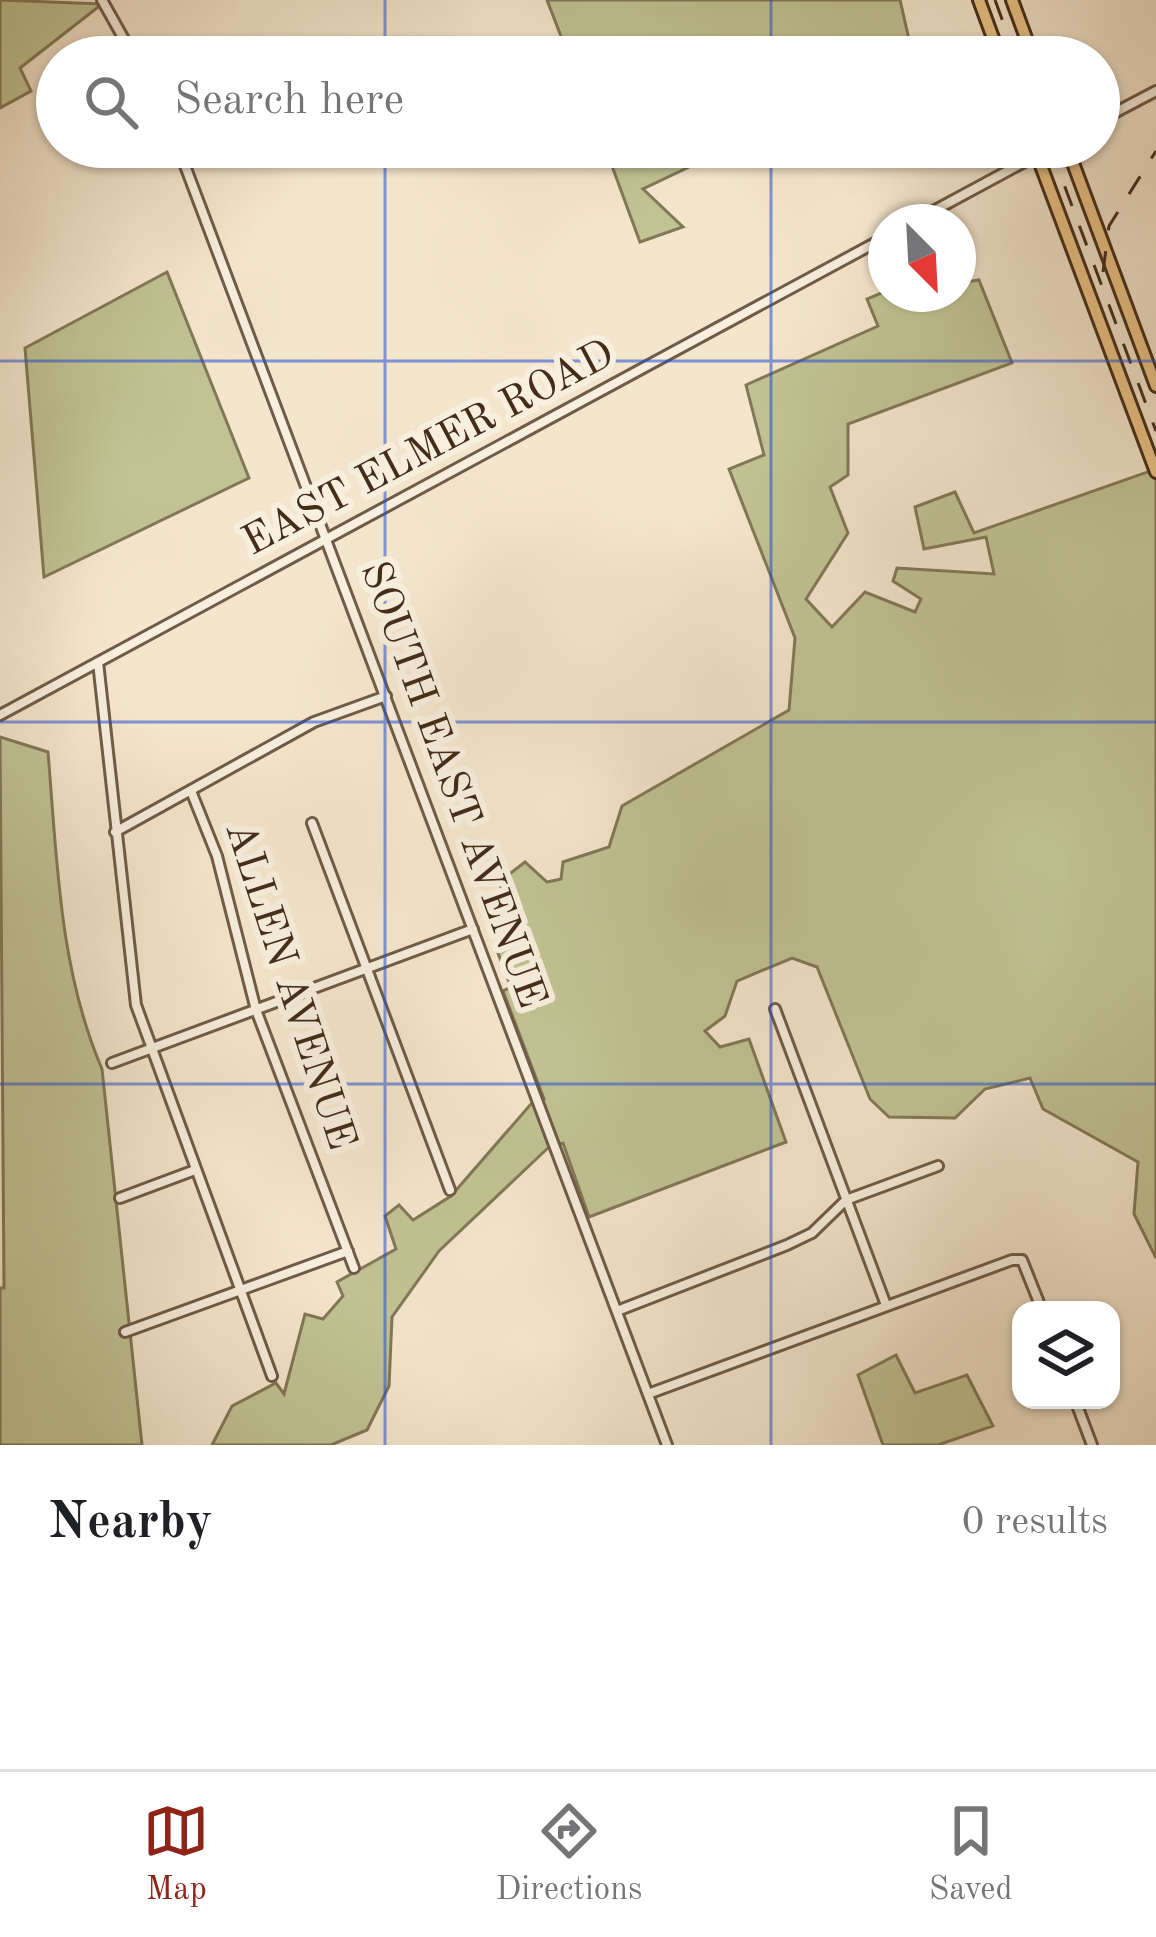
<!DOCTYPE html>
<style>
:root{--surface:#fff;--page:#f2f2f2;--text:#202124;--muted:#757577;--line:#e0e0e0;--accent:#8f2418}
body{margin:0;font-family:"Old Standard TT",serif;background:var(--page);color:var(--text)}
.controls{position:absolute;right:36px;bottom:36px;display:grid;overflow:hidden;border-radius:24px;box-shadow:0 3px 9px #0004}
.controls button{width:108px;height:108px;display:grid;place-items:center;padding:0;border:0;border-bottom:3px solid var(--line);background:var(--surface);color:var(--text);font:60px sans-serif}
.compass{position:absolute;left:868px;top:204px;width:108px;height:108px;border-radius:50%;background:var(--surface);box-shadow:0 3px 9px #0004;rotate:156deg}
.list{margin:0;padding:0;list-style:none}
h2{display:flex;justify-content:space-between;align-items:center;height:156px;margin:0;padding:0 48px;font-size:51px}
h2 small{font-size:39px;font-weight:400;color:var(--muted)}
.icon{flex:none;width:66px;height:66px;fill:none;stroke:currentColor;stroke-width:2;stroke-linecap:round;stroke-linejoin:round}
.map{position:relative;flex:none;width:1156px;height:1445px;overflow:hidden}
.search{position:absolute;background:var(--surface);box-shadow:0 3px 9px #0004;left:36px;right:36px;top:36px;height:132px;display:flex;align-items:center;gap:30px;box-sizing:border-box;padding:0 42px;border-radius:66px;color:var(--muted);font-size:45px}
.sheet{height:324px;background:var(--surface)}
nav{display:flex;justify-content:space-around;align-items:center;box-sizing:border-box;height:168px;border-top:3px solid var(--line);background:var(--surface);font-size:33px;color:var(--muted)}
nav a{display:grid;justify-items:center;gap:6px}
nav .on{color:var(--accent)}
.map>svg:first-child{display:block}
.green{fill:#c1c394;stroke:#827857;stroke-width:3}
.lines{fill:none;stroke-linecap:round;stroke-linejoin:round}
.minor-casing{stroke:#6f5b47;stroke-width:14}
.major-casing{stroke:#432d1a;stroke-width:16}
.minor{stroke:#f8efde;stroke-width:8}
.major{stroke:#eac386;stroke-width:10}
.rail{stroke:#432d1a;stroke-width:3;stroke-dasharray:21 21;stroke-linecap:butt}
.grid{fill:none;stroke:#1d4ed8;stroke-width:3;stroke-opacity:0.55}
.labels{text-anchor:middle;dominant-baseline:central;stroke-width:12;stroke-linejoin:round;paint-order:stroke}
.street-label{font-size:42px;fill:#432d1a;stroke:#f8efde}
</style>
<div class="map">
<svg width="1156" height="1445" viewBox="0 0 1156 1445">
<rect width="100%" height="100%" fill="#f4e6cd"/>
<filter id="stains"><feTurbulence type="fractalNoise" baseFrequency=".00167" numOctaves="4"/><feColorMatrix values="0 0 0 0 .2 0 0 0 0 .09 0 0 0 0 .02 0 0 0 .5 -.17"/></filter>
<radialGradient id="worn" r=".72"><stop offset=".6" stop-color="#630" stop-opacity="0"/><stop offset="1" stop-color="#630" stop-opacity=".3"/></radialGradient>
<path class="green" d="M0,0l102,4 -82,64 11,23 -31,17z
M547,0h353l13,57h-344z
M605,147h126l-88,42 40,38 -43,15z
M167,272l82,206 -205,99 -19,-229z
M979,280l33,83 -164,61v51l-18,12 18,46 -42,66 26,28 33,-35 50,20 6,-13 -28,-18 4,-13 97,6 -8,-37 -62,12 -9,-42 40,-15 19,41 182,-64v789l-22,-44 4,-52 -95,-53 -13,-31 -45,11 -30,29 -66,-1 -19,-18 -53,-132 -25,-9 -55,23 -12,35 -20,15 15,16 29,-8 37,103 -197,75 -26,-74 -14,4 -110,104 -47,66 -3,69 -22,44 -36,15h-119l20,-39 44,-23 8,11 21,-80 18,5 20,-23 -6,-14 59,-33 -11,-33 14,-11 14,15 38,-24 80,-92 13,-5 -41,-108 8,-4 -15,-39 17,-26 -14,-40 26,-20 22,20 14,-3 2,-17 46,-15 13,-41 167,-96 6,-72 -66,-169 35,-14 -18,-70 132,-59 -11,-27 19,-8 72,3v-11z
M0,737l48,15c9,107 11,217 54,317l40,376h-142v-157h4z
M896,1355l19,38 52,-18 26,51 -55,19h-55l-25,-70z"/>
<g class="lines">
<defs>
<path id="minor" d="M102,0l32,57
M1099,121l57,-30
M178,147l489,1298
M913,222l139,-75
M98,662l38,343 136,371
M0,715l886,-478
M191,791l26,65 39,154 98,258
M312,823l138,367
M115,832l199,-110 72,-26
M775,1009l111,296
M112,1063l361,-134
M120,1198l75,-28
M617,1311l170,-66 25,-12 34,-33 92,-34
M125,1332l223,-81
M648,1394l364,-134h10l20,50
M1075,1400l17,45"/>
<path id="major" d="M979,0l21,57
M1012,0l21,57
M1034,147l122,325
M1067,147l89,239"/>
</defs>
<use href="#minor" class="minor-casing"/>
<use href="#major" class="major-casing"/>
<use href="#minor" class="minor"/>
<use href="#major" class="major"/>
<path class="rail" d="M995,0l21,57
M1050,147l106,284
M1103,272l6,-46 47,-75"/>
</g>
<path class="grid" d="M385,0v57M771,0v57M385,147v1298M771,147v1298M0,361h1156M0,722h1156M0,1084h1156"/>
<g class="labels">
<g class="street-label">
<text transform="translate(429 449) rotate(-28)">EAST ELMER ROAD</text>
<text transform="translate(452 785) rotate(70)">SOUTH EAST AVENUE</text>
<text transform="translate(289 986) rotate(72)">ALLEN AVENUE</text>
</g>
</g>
<rect width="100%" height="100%" filter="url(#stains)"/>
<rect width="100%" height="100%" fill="url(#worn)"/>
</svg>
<div class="controls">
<button><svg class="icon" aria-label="layers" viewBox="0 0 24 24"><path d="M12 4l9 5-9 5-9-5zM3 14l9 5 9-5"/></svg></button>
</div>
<svg class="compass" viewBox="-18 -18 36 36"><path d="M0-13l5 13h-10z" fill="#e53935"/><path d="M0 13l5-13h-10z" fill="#757577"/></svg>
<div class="search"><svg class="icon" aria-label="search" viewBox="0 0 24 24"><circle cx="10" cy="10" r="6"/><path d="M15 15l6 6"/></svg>Search here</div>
</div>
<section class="sheet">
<h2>Nearby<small>0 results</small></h2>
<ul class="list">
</ul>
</section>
<nav>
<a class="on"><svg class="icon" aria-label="map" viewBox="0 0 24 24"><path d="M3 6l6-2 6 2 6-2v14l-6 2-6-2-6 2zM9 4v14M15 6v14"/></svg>Map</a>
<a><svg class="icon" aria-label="directions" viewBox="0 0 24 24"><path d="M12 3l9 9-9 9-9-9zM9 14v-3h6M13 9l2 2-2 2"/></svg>Directions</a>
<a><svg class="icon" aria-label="saved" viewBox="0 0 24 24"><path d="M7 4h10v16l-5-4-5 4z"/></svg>Saved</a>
</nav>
